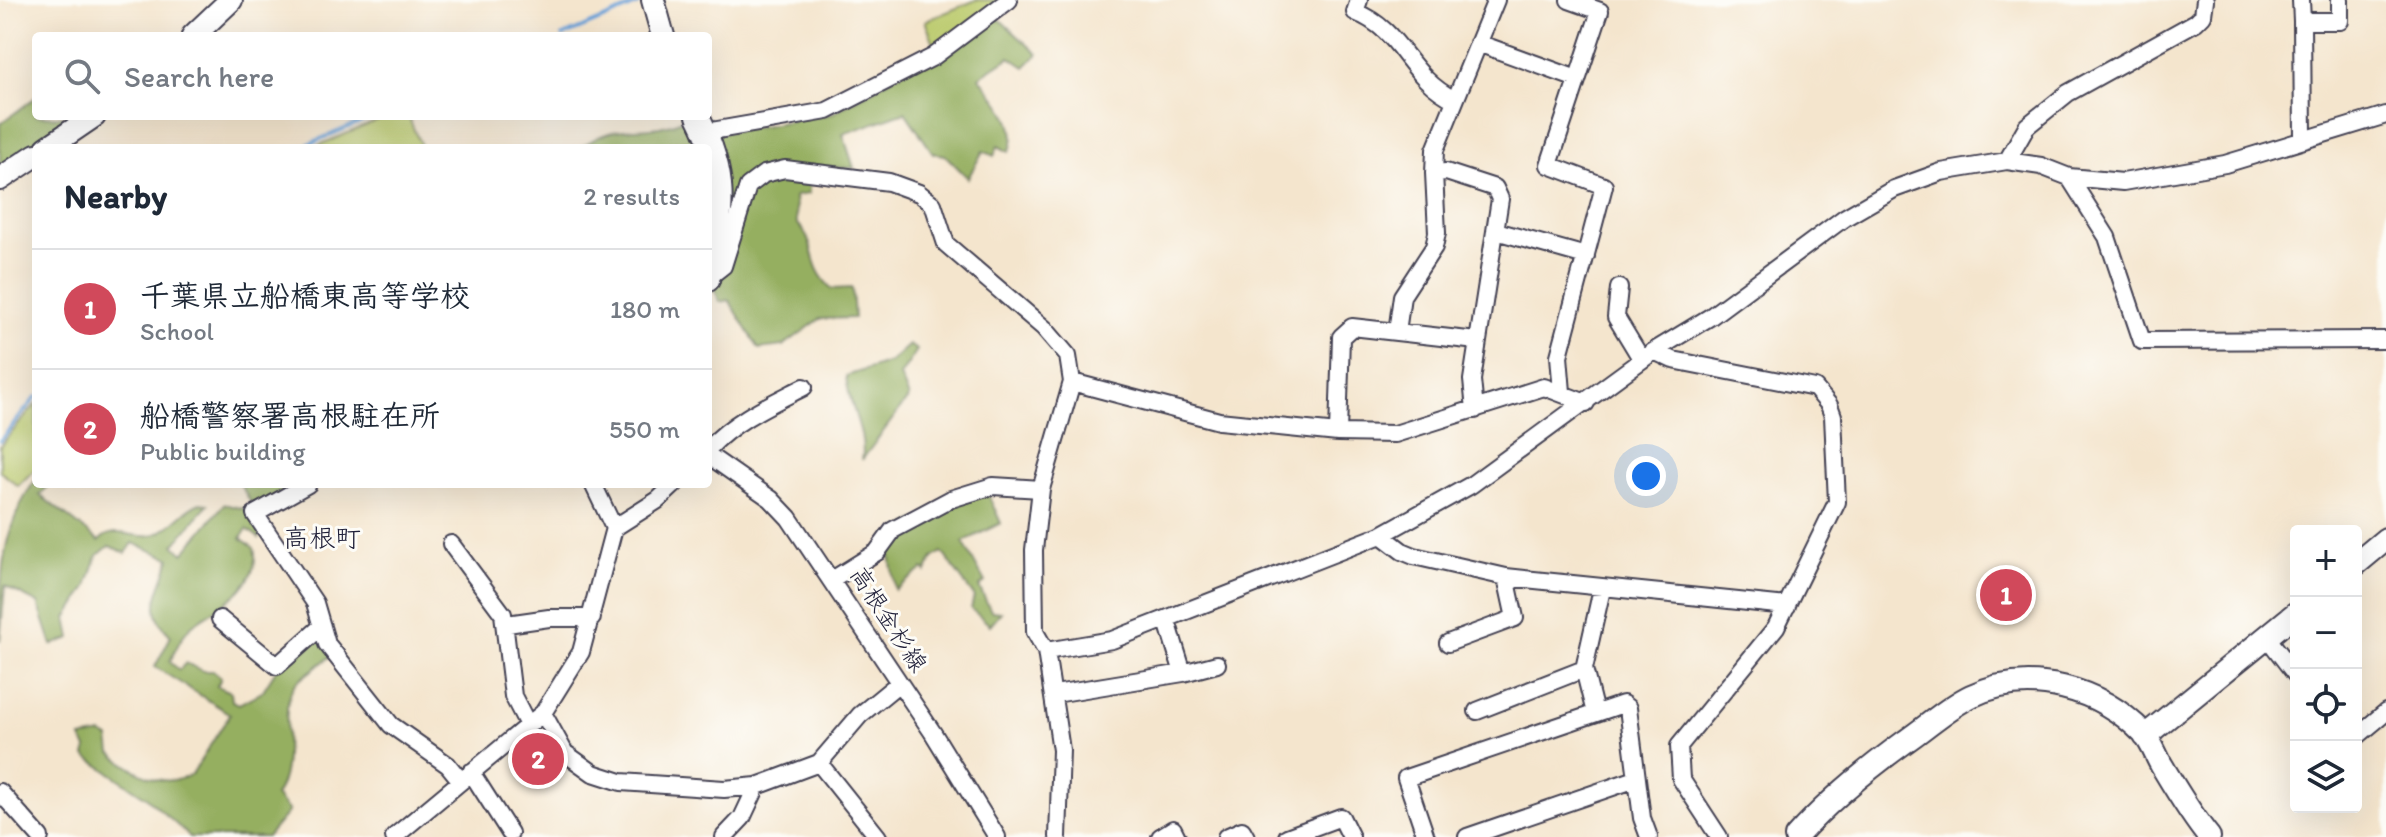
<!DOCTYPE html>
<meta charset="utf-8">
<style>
:root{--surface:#fff;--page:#f6f6f7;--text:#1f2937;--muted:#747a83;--line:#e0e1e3;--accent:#d1495b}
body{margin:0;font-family:Itim,"Klee One",sans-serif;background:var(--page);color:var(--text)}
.controls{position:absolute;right:24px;bottom:24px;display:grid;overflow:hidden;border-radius:8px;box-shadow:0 8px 32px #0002}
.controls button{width:72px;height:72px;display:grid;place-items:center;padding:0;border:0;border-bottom:2px solid var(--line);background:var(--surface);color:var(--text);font:40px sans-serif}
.you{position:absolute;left:1646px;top:476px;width:28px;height:28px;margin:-20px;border:6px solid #fff;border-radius:50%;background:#1a73e8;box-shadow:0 0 0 12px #1a73e833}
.badge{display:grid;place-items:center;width:52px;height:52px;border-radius:50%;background:var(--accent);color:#fff;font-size:26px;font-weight:700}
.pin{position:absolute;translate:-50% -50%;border:4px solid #fff;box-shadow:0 2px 8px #0006}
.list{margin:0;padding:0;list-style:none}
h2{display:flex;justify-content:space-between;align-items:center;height:104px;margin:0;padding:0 32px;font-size:34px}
h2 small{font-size:26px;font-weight:400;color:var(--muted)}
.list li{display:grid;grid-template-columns:52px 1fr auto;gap:24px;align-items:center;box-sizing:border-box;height:120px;padding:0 32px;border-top:2px solid var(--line)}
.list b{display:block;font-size:30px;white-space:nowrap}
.list p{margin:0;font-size:26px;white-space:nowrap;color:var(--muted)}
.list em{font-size:26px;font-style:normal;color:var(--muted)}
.icon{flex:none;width:44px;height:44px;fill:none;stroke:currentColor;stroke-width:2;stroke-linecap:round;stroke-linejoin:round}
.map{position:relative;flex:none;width:2386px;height:837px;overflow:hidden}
.search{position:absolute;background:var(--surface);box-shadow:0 8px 32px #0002;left:32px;top:32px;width:680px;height:88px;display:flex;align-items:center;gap:20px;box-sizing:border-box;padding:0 28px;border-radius:8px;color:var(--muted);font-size:30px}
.panel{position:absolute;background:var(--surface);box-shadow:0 8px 32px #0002;left:32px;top:144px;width:680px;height:344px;border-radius:8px}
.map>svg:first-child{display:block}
.green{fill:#bccb6e;stroke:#6f7654;stroke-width:2}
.forest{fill:#95af61;stroke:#5c684e;stroke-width:2}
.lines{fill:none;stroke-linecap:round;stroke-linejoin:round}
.stream{stroke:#6aa2d8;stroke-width:4}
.street-casing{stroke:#423f51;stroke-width:20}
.secondary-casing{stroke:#423f51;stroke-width:26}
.street{stroke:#fff;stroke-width:16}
.secondary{stroke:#fff;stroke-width:22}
.labels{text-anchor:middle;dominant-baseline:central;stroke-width:6;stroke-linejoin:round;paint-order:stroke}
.street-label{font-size:24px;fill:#22223b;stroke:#fdfcf7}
.neighbourhood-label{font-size:26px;fill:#22223b;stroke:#fdfcf7}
</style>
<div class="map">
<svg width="2386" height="837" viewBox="0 0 2386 837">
<rect width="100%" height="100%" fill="#fdfcf7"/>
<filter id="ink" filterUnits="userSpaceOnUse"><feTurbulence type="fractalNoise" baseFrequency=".0125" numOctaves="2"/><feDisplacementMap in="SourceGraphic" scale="16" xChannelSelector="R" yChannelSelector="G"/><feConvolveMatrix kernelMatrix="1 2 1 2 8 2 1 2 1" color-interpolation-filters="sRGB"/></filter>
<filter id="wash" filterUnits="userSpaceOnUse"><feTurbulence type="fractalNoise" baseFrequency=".006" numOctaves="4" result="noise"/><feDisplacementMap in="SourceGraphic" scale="32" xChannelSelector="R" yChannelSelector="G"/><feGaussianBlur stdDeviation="1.8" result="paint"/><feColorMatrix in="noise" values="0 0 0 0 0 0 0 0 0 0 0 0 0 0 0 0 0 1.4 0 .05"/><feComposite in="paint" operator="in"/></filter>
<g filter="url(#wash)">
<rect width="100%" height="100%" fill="#f4e5cd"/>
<path class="green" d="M976,0h24l-64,48 -11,-27z
M389,116h19l14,32h-110z
M36,404v64l-18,18 -18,-15v-25z"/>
<path class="forest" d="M997,17l41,37 -13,13 -15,-10 -31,20c16,20 44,49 30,75l-11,-6 -4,10 -11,-5 -15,27 -23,-23 -12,-2 -28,-41 -62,22 11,34 -45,-1v27l-14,2 2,27c22,22 8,40 35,66l20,-1 2,30 -34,1 -37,27 -24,3 -30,-49 -9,2 -7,-15 3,-153 115,-20z
M36,97v19l37,1 -73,51v-44z
M682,120l21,28h-123c43,-31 63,-10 102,-28z
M909,345l8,5 -17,26 9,21 -47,63c5,-28 -14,-55 -16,-84l44,-14z
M36,479v5h14l-10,11 59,46c14,-15 30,-4 48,-5 23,-2 33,-26 53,-33l8,1 -34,41 9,9 41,-50 21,5 17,19 -3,10 -12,-9 -6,9 13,10c9,37 -37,60 -60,76 -11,8 -19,26 -24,38l9,8 7,-7 17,8h11l7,7 -4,8 14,6 1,9 7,3 23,-12 14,-22 43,-37 13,22c-11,9 -25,18 -35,27 -22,24 1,79 -22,114l14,15 -22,26h-77l-44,-40 -61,-41 2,-8 -6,-10 21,-4 7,4 2,15c22,18 52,38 81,21l38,-60 -75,-47 16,-31c-29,-28 -9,-45 -1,-78l-37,-15 -7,10 -17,-7 -12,10 -10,31 -20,31 4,20 -19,7 -14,-42 -33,-17 -5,55c0,-64 0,-111 36,-162z
M240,484h54l-40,24z
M987,492l14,31 -38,19 22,40 -6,5 12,24 10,1 -11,13 -19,-16 3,-13 -32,-44 -9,6 -7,14 -3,-3 -28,21 -5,-35 -7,3 10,-23 20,-13z"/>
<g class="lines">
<path class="stream" d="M563,36l83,-35
M299,148l76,-32
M0,441l36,-44"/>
</g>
</g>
<g filter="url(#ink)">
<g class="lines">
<defs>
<path id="street" d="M1359,0l-4,12c49,19 51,64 100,88
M2301,0l1,21
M1478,43l99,36
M706,132l121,-21 106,-54 76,-57
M2303,137l-1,-116h38v-21
M2007,161l20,-35 41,-33 128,-71 7,-7 2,-15
M1434,173l1,-23 61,-150
M2069,177l38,60 35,104 244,-1
M1496,231l90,25
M709,277l14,-11 25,-80 16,-12 21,-5 104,13 30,11 14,11 13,40 98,84 24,28 4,26 -31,107 -7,61 1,82 11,19 15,99 -3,87
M1619,288l-3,29 26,43
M1397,332l5,-36 32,-49 3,-14 -3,-60 12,-1 49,16 5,11 -28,181 3,30
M1654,351l19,9 142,28 14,17 4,11 4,86 -61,125 -97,119 2,33 38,58
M1072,382l147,39 119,12 57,1 149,-47 42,16
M1562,392l-3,-36 45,-170 -55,-21 51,-154 -31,-11
M1338,433l3,-96 11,-10 125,14
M708,449c27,-29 61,-44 96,-62
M708,455l63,44 18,19 144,215 64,104
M308,484l-53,30 60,89 12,41 64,81 57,40 13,16
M593,484l21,44
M1381,535l21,16 12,5 92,21 281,29
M451,544l52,70 10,82 15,29
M832,580l45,-28 16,-22 58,-31 42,-13 48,3
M220,619l57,47 45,-40
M1167,621l16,52
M507,624l42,-6h43
M2266,636l30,39
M1448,643l67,-25 -9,-41
M1046,651l66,-11 269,-105 90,-50 183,-134 56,-34 134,-99 50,-29 47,-17 66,-11 34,5 28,11 54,5 102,-18 161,-49
M1055,694l128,-21 34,-9
M1477,711l107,-42
M543,713l22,40 28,20 28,9 103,7 33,-3 62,-23 41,-48 39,-32
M1595,713l-11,-44 18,-80
M2356,737l30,-25
M819,763l59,74
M471,772l39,61
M0,792l40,45
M394,837l149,-124 38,-61 33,-124 44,-28 17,-16
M724,837l18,-19 15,-32
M1160,837l13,-8 4,8
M1226,837l16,-7 4,7
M1287,837l54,-20 10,20
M1426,837l-20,-59 217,-74 5,4 14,110 7,19
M1467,837l169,-58"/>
<path id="secondary" d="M653,0l10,36
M193,36l38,-36
M698,116c33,66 24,95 10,164
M47,148l47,-32
M0,179l36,-24
M2356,564l30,-25
M2145,736l151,-123
M1796,837c33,-37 70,-67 110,-96 22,-15 42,-34 65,-45 59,-28 129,-8 173,38 8,9 12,22 18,32 15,25 29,49 47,71"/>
</defs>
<use href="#street" class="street-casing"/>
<use href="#secondary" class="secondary-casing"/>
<use href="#street" class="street"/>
<use href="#secondary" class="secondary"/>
</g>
</g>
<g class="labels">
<g class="street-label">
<text transform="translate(889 619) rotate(57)">高根金杉線</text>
</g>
<g class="neighbourhood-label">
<text x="322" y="538">高根町</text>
</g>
</g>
</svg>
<div class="controls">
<button>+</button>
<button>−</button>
<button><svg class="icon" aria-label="locate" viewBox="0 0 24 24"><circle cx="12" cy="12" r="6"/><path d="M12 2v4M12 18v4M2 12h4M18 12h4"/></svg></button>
<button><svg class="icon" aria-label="layers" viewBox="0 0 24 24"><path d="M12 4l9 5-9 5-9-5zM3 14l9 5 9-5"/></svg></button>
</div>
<div class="you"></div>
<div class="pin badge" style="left:2006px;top:595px">1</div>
<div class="pin badge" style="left:538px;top:759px">2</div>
<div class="search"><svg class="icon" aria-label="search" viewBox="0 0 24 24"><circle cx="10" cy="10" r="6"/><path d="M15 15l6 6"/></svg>Search here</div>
<section class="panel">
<h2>Nearby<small>2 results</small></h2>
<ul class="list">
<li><span class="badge">1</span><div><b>千葉県立船橋東高等学校</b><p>School</p></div><em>180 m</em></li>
<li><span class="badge">2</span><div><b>船橋警察署高根駐在所</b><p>Public building</p></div><em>550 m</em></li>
</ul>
</section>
</div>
